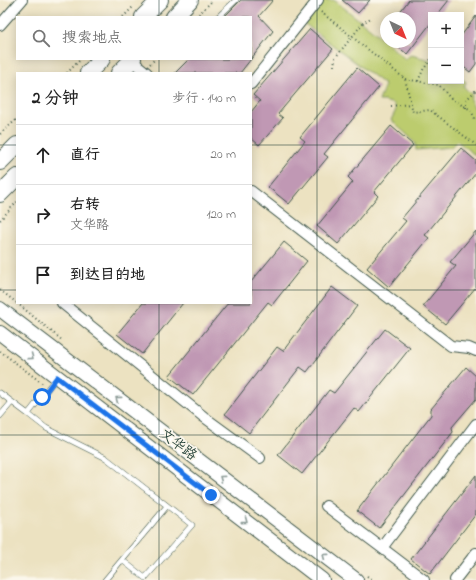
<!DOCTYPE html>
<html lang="zh">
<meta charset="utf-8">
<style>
:root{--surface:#fff;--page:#f2f2f2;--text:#222;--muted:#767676;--line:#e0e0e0}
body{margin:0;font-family:"Indie Flower","LXGW WenKai TC",sans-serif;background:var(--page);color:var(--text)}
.controls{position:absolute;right:12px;top:12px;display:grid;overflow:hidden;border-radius:0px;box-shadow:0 2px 10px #0003}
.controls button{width:36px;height:36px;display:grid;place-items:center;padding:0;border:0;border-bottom:1px solid var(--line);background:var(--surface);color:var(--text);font:20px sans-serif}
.compass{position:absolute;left:380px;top:12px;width:36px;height:36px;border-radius:50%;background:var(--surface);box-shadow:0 2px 10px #0003;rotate:137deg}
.stop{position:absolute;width:12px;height:12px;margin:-9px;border:3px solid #1a73e8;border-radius:50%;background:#fff}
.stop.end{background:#1a73e8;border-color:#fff;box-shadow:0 1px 4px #0008}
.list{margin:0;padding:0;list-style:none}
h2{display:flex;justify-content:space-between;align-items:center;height:52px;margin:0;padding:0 16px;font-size:17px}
h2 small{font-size:13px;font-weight:400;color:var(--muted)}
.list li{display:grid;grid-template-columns:26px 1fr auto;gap:12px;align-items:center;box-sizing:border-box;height:60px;padding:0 16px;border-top:1px solid var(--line)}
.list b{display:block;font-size:15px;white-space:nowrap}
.list p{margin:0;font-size:13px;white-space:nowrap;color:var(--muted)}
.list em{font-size:13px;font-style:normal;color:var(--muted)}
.icon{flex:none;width:22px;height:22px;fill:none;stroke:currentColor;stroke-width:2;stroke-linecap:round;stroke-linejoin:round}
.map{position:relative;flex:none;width:476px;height:580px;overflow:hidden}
.search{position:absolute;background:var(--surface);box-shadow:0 2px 10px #0003;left:16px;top:16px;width:236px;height:44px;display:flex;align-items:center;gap:10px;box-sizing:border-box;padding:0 14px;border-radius:0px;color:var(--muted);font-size:15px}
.panel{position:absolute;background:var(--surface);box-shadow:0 2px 10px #0003;left:16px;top:72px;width:236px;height:232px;border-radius:0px}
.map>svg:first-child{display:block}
.green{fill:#bccc6e;stroke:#6e8451}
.building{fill:#c098b4}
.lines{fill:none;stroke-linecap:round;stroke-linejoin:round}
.lane-casing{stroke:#3e5649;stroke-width:6}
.street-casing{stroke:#3e5649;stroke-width:12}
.secondary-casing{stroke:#3e5649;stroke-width:16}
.primary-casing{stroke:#3e5649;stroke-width:18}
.path{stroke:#3e5649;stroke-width:2;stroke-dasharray:1 3;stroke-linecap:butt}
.lane{stroke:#fff;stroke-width:5}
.street{stroke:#fff;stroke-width:10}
.secondary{stroke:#fff;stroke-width:14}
.primary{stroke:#fff;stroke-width:16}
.oneway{stroke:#8f9e9a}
.route{stroke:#1a73e8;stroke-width:5}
.grid{fill:none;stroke:#1f3d34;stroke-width:1;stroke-opacity:0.55}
.labels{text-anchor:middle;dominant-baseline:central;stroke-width:3.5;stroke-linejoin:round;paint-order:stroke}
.street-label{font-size:14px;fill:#1f3d34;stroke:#fbf7ec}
</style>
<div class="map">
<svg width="476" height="580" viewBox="0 0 476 580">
<rect width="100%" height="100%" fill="#fbf7ec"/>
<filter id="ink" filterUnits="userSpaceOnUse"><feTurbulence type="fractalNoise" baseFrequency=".025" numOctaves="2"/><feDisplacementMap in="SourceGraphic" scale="8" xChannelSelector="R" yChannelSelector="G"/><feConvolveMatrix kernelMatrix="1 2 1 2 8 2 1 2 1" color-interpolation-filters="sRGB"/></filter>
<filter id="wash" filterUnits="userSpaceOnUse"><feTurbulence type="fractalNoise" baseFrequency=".012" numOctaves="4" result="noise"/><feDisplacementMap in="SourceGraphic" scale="16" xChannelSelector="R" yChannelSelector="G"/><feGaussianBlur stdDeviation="0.9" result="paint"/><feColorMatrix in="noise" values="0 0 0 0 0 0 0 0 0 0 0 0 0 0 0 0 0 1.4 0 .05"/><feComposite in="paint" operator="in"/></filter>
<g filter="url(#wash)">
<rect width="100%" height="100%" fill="#ece2c1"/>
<path class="green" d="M324,0h10l43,34 28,25 6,-4 20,5v21h30v-3l5,4 -2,5 8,8 -2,5 6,10v46l-19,-15 -6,6 -35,3 -1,-8 -24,-22 5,-10 -2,-6 -10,-3h-5l6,-16 -80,-61z"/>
<g id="blocks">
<path class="building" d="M241,0h32l-14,16 14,15 -22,28v-42h-27z
M342,0h28l-12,13z
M409,0h40l-12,15h-6v8l-24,31 -15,-12h18v-24h-15z
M476,16v48l-6,8 -9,-7v-29z
M310,29l23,20 -55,65 5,4 -24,27 -8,-7v-26l9,-11 -7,-6z
M189,59h62l-11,14h-65z
M357,68l22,19 -55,67 4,3 -39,47 -21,-17 37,-46 -5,-4z
M391,126l22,19 -39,47 4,4 -40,48 -21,-18 36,-44 -5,-5z
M461,148l15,13v12l-51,62 4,3 -40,49 -22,-19 39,-47 -4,-3z
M476,231v56l-31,37 -22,-18 33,-40 -6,-4z
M284,242l23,19 -35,44 -4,-3 -75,93 -24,-19 59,-73h23v-21z
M332,287l25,19 -50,66 -7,-5 -51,66 -24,-19 52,-67 6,4z
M143,303h40l-41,51 -25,-20z
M385,329l25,19 -51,64 -5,-4 -52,66 -24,-19 51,-65 5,3z
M466,367l10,9v23l-24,28 1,5 -74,96 -22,-17 74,-96v-6z
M476,475v39l-46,60 -19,-15z"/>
</g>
</g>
<g filter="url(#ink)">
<use href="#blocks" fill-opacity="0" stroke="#3e5649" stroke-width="1"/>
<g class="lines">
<defs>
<path id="lane" d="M218,17l18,-17
M0,393l28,21 28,-36
M28,414l18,14 60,30 86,67 -47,53 -23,-18
M0,416l12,-14
M105,580l62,-74"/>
<path id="street" d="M0,25l22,-25
M132,61l15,12
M251,84l67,-84
M251,191l200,155 18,2 7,3
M62,303l142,114 56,41
M326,506l56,42 94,-124
M382,548l42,32
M455,580l21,-27"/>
<path id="secondary" d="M0,309l356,271
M0,333l322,247"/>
<path id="primary" d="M143,17l17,-17
M174,17l16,-17
M88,73l14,-14
M119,73l14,-14
M0,162l17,-17
M0,194l17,-17"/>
</defs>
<use href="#lane" class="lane-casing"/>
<use href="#street" class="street-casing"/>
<use href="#secondary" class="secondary-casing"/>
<use href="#primary" class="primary-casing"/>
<path class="path" d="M321,12l84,67 8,33 17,-2 46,35
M123,17l10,-10
M196,17l17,-17
M150,64l5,-5
M334,66l1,-8 28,-35 9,-6
M67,73l14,-14
M405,79l34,6 12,14 20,11 5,11
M418,81l5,-11 8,-11
M391,106l20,-2
M466,108v-8l10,-10
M0,134l17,-15
M0,220l17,-18
M0,290l17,13
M17,303l46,38
M0,351l42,32
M367,576l6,4"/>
<use href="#lane" class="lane"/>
<use href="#street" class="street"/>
<use href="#secondary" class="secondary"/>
<use href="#primary" class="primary"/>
</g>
<defs><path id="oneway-chevron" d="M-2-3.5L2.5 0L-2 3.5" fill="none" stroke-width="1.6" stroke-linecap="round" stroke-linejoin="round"/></defs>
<g class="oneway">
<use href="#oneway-chevron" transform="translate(31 357) rotate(37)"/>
<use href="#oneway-chevron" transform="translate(118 399) rotate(-143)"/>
<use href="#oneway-chevron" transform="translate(222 478) rotate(-143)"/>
<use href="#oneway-chevron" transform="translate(245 521) rotate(37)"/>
<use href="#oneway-chevron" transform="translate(325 556) rotate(-143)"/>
</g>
</g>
<g class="lines" filter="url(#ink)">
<path class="route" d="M42,397l15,-20 154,118"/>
</g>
<path class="grid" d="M159,0v17M317,0v580M159,59v14M0,145h17M251,145h225M0,290h17M251,290h225M159,303v277M0,435h476"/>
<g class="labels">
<g class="street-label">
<text transform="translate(178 445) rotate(37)">文华路</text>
</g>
</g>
</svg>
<div class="controls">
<button>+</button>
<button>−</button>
</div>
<svg class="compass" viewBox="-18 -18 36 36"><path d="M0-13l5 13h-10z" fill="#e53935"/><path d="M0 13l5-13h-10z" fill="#767676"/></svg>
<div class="stop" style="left:42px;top:397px"></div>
<div class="stop end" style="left:211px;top:495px"></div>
<div class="search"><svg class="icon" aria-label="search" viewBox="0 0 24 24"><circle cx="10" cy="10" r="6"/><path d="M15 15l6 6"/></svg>搜索地点</div>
<section class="panel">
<h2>2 分钟<small>步行 · 140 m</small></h2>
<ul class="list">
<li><svg class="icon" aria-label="ahead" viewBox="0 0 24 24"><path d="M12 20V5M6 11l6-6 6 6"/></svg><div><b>直行</b></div><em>20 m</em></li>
<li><svg class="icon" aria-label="right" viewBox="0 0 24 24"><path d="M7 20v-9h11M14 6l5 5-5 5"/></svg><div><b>右转</b><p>文华路</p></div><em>120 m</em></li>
<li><svg class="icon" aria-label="arrive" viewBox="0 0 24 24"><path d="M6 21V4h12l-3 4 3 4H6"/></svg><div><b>到达目的地</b></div></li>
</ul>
</section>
</div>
